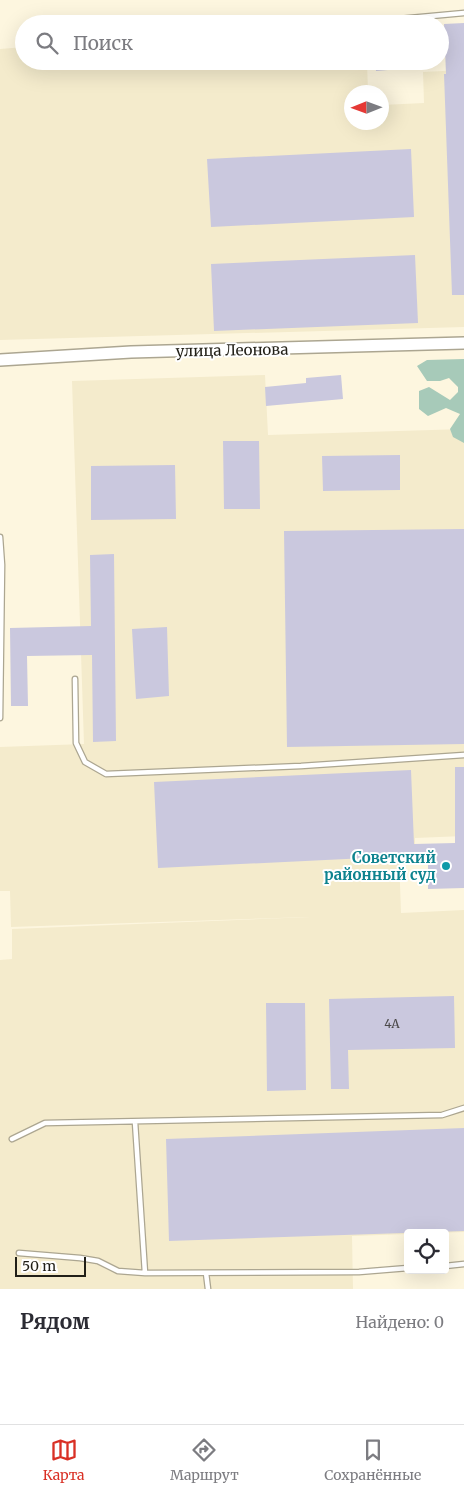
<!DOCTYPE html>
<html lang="ru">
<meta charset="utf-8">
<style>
:root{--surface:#fff;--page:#f2f2f3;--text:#2b2b33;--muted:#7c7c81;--line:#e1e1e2;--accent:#d93025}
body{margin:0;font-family:Merriweather,serif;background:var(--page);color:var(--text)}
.controls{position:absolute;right:15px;bottom:15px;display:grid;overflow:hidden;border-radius:5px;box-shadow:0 5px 20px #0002}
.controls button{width:45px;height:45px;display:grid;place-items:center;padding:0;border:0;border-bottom:1px solid var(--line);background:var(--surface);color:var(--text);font:25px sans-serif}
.compass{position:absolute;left:344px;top:85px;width:45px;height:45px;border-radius:50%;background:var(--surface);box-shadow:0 5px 20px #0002;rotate:269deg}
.scale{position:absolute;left:15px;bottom:12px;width:71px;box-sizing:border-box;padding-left:5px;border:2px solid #211f17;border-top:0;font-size:14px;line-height:18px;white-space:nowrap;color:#211f17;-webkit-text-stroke:4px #fff;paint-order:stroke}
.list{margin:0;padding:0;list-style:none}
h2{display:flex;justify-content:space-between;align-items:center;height:65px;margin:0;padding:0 20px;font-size:21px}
h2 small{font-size:16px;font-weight:400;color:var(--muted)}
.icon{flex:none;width:28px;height:28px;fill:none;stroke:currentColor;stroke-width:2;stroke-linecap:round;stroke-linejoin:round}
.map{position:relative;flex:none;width:464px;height:1289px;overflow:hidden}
.search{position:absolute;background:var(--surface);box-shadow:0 5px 20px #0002;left:15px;right:15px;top:15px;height:55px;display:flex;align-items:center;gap:12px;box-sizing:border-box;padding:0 18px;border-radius:28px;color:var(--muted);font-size:19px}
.sheet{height:135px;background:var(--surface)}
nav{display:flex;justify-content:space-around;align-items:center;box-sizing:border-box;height:70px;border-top:1px solid var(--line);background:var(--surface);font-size:14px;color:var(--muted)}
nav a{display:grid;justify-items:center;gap:2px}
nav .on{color:var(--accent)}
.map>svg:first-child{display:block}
.built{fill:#f4ebcc}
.forest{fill:#a7cab9}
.building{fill:#cac8de}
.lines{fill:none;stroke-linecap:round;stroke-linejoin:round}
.lane-casing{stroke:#aca691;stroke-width:7}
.secondary-casing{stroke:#aca691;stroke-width:14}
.lane{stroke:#fff;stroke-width:4.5}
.secondary{stroke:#fff;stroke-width:11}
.culture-dot{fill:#0f9aa8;stroke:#fff;stroke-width:2}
.labels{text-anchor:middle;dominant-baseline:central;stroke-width:4;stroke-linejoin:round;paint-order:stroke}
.number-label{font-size:12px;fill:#4b4949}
.street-label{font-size:15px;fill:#211f17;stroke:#fff}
.culture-label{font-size:15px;font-weight:bold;fill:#0d838f;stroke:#fff;text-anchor:end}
</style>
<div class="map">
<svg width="464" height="1289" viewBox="0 0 464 1289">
<rect width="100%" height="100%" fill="#fdf6df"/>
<path class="built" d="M24,47v14h343l1,31h-16v30h30v-17l42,-2 -1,-31 41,-2v257l-464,13v-291z
M265,375l3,60 196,-6v407l-49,2v17l-16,1 2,57 63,-3v322l-112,4 1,53h-353v-329l12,-1v-30l298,-12 -299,10 -1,-36h-10v-144l84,-3 -12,-363z"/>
<path class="forest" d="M464,359v84l-11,-6 -3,-8 10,-15 -14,-6 -18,8 -9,-7v-18l10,-4 21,13 8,-8v-5l-9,-9 -9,3h-13l-10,-15 10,-6z"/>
<path class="building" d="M464,23v272h-12l-8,-221h2l-2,-50z
M375,61h13v9l-12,1z
M411,149l3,68 -203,10 -4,-68z
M415,255l3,68 -204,8 -3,-67z
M341,375l2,24 -77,7 -1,-19 41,-4v-5z
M223,441h36l1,68h-36z
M400,455v35l-77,1 -1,-35z
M175,465l1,54 -85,1v-54z
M464,529v215l-177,3 -3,-216z
M114,554l2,187 -23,1 -1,-87 -65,1 1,50h-17l-1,-78 81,-2 -1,-71z
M167,627l2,69 -33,3 -4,-70z
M455,767h9v121l-36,1v-34l-270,13 -4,-86 257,-12 3,74 41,-1z
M454,996l1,52 -107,2 1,39h-18l-2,-90z
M266,1003h39l1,87 -39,1z
M464,1128v103l-295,10 -3,-102z"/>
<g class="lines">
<defs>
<path id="lane" d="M377,21l87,-8
M0,537l2,28 -2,153
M75,679l1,64 9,19 21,12 195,-8 163,-11
M135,1122l10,151
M12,1139l33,-16 397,-8 22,-7
M19,1253l61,5 18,3 20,10 27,2 214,-1 49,-4
M445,1266l19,-2
M206,1273l2,16"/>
<path id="secondary" d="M0,360l131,-8 333,-9"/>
</defs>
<use href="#lane" class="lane-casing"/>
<use href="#secondary" class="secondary-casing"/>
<use href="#lane" class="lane"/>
<use href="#secondary" class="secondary"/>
</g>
<circle class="culture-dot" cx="446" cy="866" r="5"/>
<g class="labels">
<g class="number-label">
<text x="392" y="1023">4А</text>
</g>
<g class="street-label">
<text transform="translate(232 350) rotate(-1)">улица Леонова</text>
</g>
<g class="culture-label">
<text x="436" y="857">Советский<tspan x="436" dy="17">районный суд</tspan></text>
</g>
</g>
</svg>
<div class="controls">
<button><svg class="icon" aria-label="locate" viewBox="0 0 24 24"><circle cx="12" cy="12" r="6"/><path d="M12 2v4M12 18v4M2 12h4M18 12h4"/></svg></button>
</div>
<svg class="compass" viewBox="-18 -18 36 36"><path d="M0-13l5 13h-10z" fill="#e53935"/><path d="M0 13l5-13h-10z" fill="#7c7c81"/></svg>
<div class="scale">50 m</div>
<div class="search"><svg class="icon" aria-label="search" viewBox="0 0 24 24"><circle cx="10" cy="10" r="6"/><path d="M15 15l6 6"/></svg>Поиск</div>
</div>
<section class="sheet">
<h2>Рядом<small>Найдено: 0</small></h2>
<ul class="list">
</ul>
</section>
<nav>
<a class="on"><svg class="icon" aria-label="map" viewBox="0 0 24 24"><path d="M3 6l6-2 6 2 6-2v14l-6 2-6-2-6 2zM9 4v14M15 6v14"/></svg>Карта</a>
<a><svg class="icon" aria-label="directions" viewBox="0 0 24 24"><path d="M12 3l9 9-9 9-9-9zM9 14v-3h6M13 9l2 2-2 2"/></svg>Маршрут</a>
<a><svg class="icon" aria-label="saved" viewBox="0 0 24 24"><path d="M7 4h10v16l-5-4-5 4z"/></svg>Сохранённые</a>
</nav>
